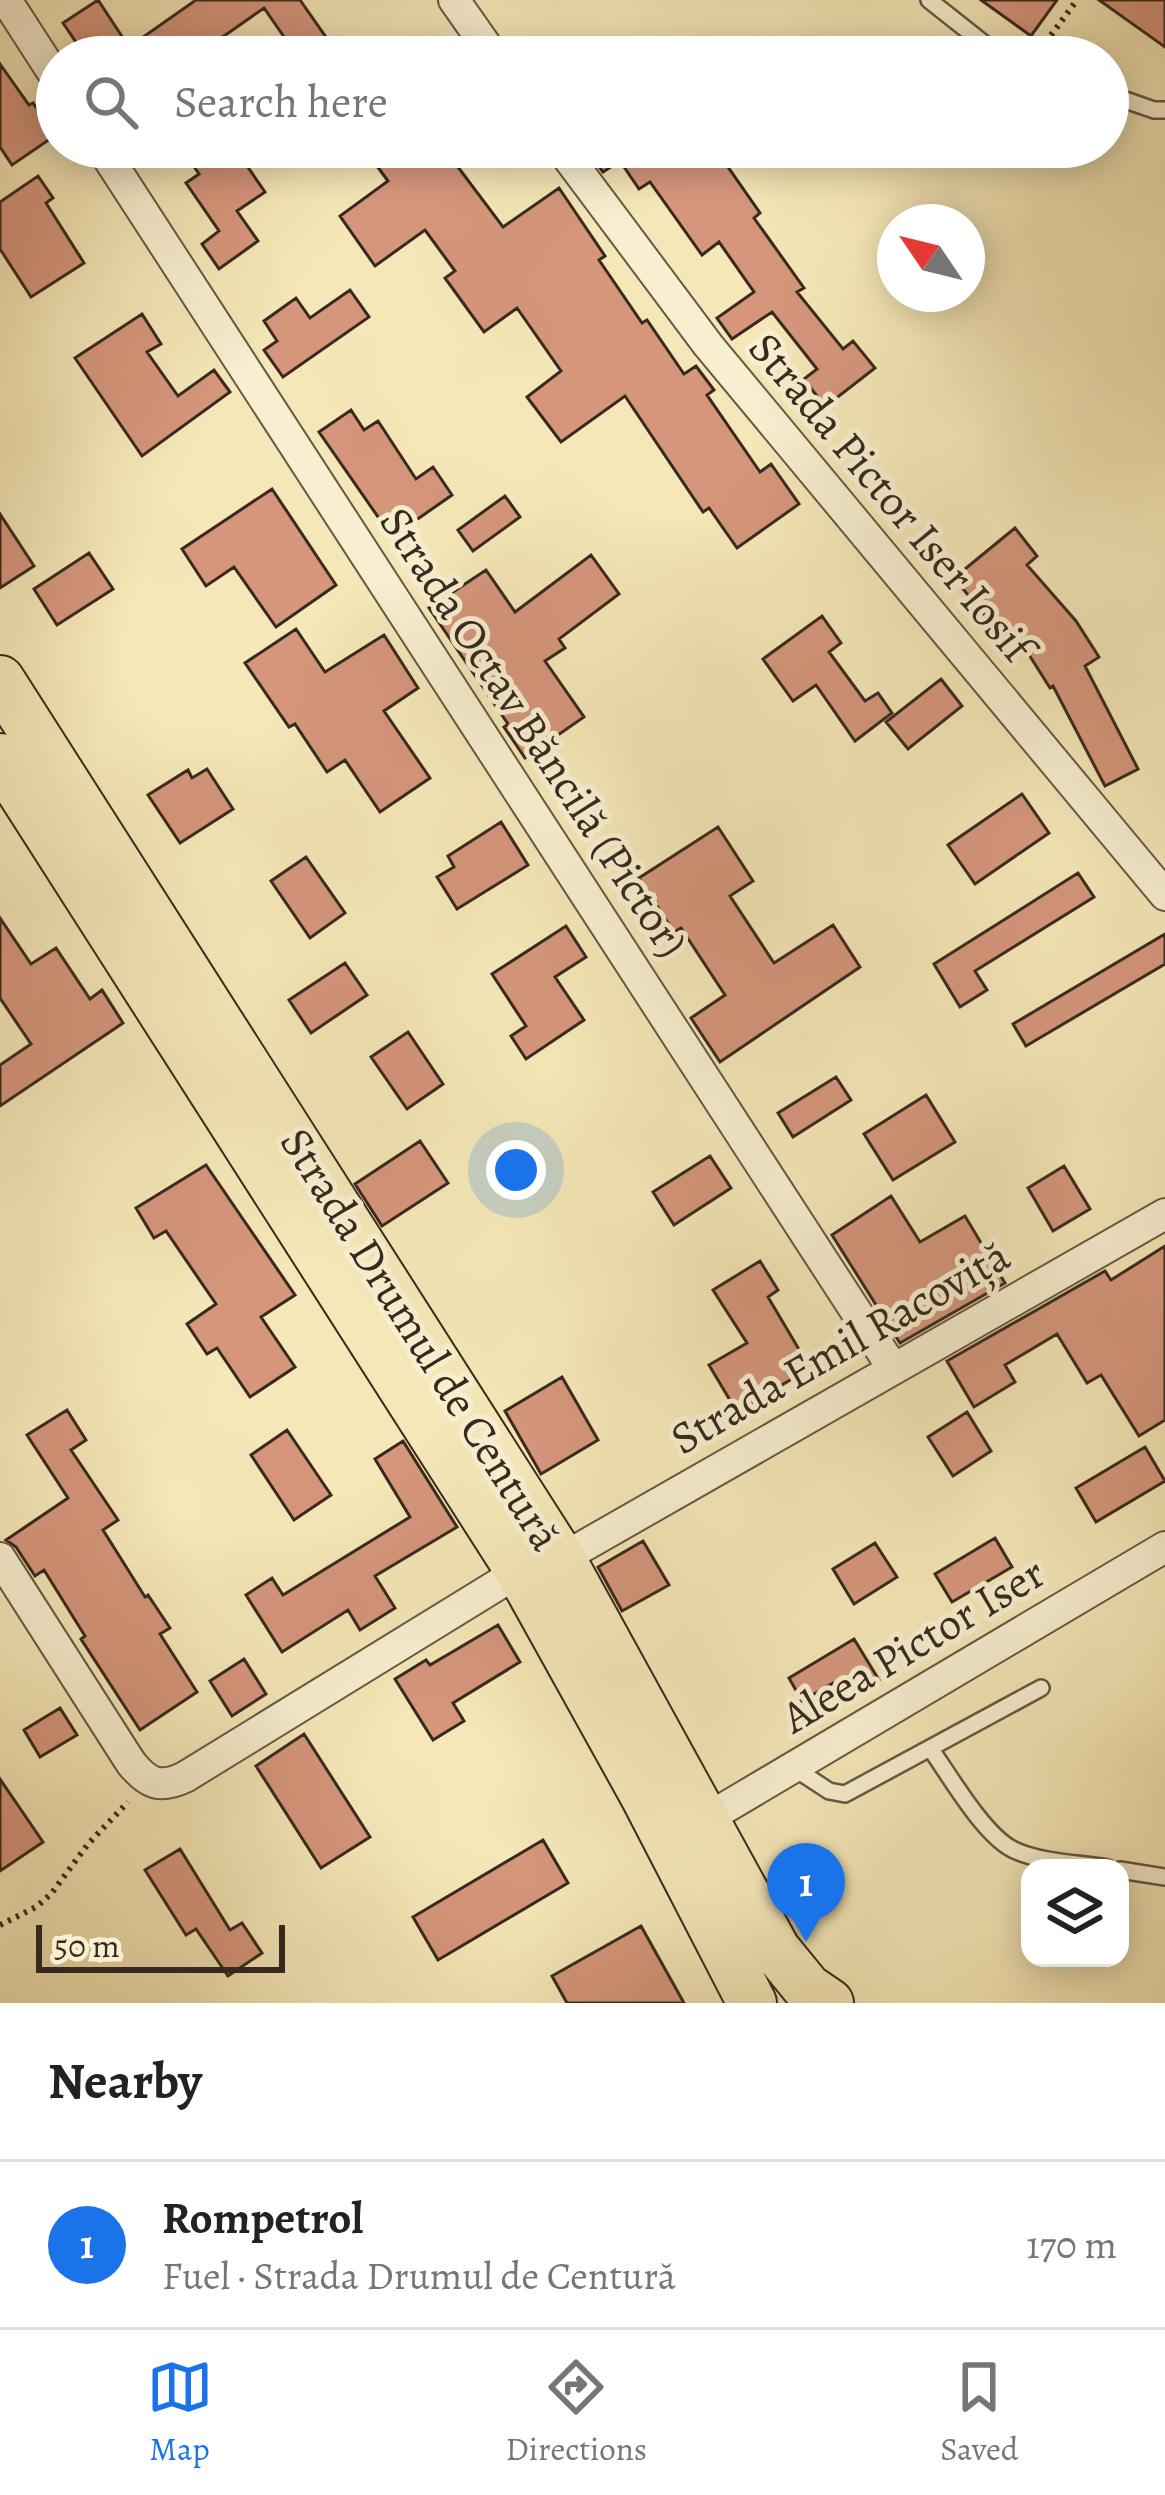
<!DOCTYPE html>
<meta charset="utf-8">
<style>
:root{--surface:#fff;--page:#f2f2f2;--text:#222;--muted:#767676;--line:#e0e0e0;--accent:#1a73e8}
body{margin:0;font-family:Alegreya,serif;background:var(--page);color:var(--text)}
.controls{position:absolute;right:36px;bottom:36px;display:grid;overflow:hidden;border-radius:24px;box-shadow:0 6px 30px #0003}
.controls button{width:108px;height:108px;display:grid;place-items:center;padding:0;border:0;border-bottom:3px solid var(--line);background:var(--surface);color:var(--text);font:60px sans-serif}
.compass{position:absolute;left:877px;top:204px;width:108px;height:108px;border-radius:50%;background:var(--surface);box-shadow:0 6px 30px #0003;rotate:305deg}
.scale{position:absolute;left:36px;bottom:30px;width:249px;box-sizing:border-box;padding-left:12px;border:6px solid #38291e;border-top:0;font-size:33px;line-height:42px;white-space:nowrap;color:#38291e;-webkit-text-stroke:9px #f8efd0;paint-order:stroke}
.you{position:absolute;left:516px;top:1170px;width:42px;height:42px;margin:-30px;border:9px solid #fff;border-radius:50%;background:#1a73e8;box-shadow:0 0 0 18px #1a73e833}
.badge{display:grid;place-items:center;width:78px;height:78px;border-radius:50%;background:var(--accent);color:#fff;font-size:39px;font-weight:700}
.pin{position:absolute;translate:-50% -99px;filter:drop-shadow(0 3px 6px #0008)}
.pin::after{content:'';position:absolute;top:63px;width:42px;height:36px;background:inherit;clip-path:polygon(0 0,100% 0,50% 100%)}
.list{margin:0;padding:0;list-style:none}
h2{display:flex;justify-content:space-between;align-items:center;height:156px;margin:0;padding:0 48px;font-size:51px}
h2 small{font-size:39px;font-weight:400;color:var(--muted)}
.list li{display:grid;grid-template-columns:78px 1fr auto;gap:36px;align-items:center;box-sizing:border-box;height:168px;padding:0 48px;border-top:3px solid var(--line)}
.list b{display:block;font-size:45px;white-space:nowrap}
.list p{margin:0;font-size:39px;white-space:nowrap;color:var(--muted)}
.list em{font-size:39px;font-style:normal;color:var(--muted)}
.icon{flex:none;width:66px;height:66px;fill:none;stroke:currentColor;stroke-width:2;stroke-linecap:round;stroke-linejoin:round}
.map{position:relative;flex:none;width:1165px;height:2003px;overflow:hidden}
.search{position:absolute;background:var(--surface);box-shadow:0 6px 30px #0003;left:36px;right:36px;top:36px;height:132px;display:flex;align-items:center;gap:30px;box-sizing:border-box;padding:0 42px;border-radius:66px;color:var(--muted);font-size:45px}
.sheet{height:324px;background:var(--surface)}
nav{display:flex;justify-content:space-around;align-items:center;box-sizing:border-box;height:168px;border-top:3px solid var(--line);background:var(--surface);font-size:33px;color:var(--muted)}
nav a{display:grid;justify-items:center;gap:6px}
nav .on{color:var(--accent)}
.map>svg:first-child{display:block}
.building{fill:#d5967c;stroke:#38291e;stroke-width:3}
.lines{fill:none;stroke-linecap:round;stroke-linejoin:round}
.service-casing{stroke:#675844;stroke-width:20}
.minor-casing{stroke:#675844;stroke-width:34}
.trunk-casing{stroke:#38291e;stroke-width:52}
.path{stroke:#38291e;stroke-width:6;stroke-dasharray:3 6;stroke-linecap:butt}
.service{stroke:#f8efd0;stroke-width:15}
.minor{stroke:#f8efd0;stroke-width:30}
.trunk{stroke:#f5e7b7;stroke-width:48}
.labels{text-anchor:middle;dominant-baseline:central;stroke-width:10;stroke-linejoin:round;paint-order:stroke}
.street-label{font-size:45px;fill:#38291e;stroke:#f8efd0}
</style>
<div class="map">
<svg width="1165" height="2003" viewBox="0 0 1165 2003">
<rect width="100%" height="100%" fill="#f5e7b7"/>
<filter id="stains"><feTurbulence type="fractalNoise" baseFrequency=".00167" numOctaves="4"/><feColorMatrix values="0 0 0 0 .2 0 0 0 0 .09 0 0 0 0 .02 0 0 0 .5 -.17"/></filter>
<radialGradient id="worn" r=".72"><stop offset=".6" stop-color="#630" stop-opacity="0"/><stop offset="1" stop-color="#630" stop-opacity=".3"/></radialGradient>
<path class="building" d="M98,0l31,47 67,-47h104l30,43 -20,14h-12l-34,-49 -70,49h-108l-23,-34z
M981,0h76l-26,36z
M1099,0h66v47z
M0,64l29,41 4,-2 23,32 -44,30 -12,-18z
M181,147h53l31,45 -28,19 21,30 -39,28 -17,-25 17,-13 -33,-48 13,-9z
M363,147h80l60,80 56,-39 46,68 -6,4 43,63 5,-3 37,54 12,-8 18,24 -7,5 53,77 11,-8 28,40 -62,44 -28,-40 -6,4 -78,-116 -64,46 -34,-45 34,-26 -44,-63 -33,24 -39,-54 10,-7 -30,-41 -50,36 -35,-50 48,-35z
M592,147h122l46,66 -6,5 50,70 -7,4 46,57 10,-8 22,27 -50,39 -21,-28 13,-10 -45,-57 -40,27 -15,-21 37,-26 -35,-50 -17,13 -52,-73 -11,7 -19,-28 -17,11 -16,-21z
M38,176l15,22 -7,5 38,60 -53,34 -31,-48v-47z
M350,290l19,27 -86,60 -19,-27 13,-9 -13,-20 32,-23 14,20z
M142,314l19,30 -14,8 31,44 36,-26 16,22 -88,64 -67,-98z
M351,410l13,20 14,-9 38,58 17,-12 19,28 -60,42 -73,-105z
M272,489l64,96 -60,42 -42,-60 -28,19 -24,-37z
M505,496l15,21 -47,34 -15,-21z
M0,514l34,52 -34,22z
M1015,528l22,28 -10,9 49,56 23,36 -14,9 53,103 -33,17 -52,-100 -3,2 -36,-57 -10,8 -50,-61z
M89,553l24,36 -56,36 -23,-36z
M591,555l28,39 -60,45 6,9 -20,13 39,56 -59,41 -21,-31 4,-3 -79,-116 57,-38 29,42z
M822,616l19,27 -12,9 36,49 13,-8 14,20 -37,28 -39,-56 -23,16 -30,-42z
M296,629l29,43 59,-37 34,53 -34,23 46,67 -50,34 -35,-52 -18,12 -32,-48 -6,3 -44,-64z
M941,679l21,27 -54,43 -22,-27z
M207,769l26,40 -53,34 -32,-48 40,-25 4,8z
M1022,794l27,39 -74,51 -27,-39z
M501,822l27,43 -71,44 -20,-32 17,-10 -6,-11z
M718,827l35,54 -23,15 44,67 59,-38 27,42 -140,95 -29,-44 34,-23 -44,-67 -7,4 -35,-54z
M306,857l39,56 -35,25 -39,-57z
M1078,873l16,24 -119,74 12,19 -27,17 -26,-43z
M0,918l31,46 25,-16 34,51 12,-9 21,33 -123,83v-41l31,-21 -31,-46z
M566,926l20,31 -31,20 29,43 -58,39 -15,-23 15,-10 -34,-52z
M1165,934v30l-139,82 -13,-22z
M345,963l22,32 -56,38 -22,-33z
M408,1032l35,52 -36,25 -36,-52z
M836,1077l15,23 -58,37 -15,-24z
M926,1095l29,47 -62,38 -29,-46z
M420,1141l28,42 -66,43 -27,-42z
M710,1156l21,32 -57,37 -21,-33z
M206,1165l89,130 -34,22 34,50 -45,30 -33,-49 -10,6 -20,-30 29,-20 -50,-73 -12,7 -18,-30z
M1064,1166l26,43 -37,22 -25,-43z
M891,1196l29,46 45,-26 40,67 -105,60 -68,-108z
M1165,1246v174l-26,16 -38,-61 -14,8 -30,-49 -52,31 10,17 -41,25 -27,-46 158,-90 6,9z
M760,1261l18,29 -10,7 42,71 -73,44 -28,-47 38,-22 -34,-53z
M562,1377l36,63 -57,34 -36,-63z
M67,1410l19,30 -15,10 47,70 -15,10 42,67 3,-2 22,33 -10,6 37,58 -57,38 -59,-91 4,-3 -41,-66 -9,6 -19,-29 -10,-7 62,-42 -41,-63z
M967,1412l24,39 -38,25 -25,-39z
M287,1430l44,65 -37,25 -43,-65z
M403,1441l54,86 -82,49 20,32 -35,22 -12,-20 -66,42 -36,-57 26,-17 11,17 127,-78 -35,-58z
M1145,1447l20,34 -69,41 -20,-34z
M995,1538l17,29 -60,35 -17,-28z
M643,1541l26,44 -47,26 -24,-44z
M875,1543l22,34 -43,27 -21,-35z
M498,1625l22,37 -67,41 11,18 -31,19 -38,-61 31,-19 4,5z
M854,1639l25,41 -35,22 -11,-19 -31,18 -13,-23z
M244,1659l22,35 -34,22 -22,-35z
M60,1708l17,27 -37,22 -16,-27z
M304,1734l66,103 -49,31 -65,-102z
M0,1779l43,63 -43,29z
M543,1840l25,43 -130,77 -25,-43z
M180,1849l50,81 12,-7 20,30 -34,23 -32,-47 -10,6 -41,-65z
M641,1926l43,77h-117l-15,-27z"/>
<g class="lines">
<defs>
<path id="service" d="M929,0l72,57
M1108,94l46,16h11
M930,1748c20,28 54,88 84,102 28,13 64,13 94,18
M794,1768l35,23 16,3 196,-106
M1120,1870l45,7"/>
<path id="minor" d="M6,0l51,79
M454,0l40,57
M101,147l791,1220
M560,147l148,198 457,550
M0,1558l131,205c17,21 29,26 54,14l335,-206
M561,1559l604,-345
M706,1819l459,-272"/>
<path id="trunk" d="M0,680l561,879 215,391 31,38 22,15
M0,758l520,813 125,225 107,207"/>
</defs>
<use href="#service" class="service-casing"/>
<use href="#minor" class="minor-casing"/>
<use href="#trunk" class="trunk-casing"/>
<path class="path" d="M1035,57l42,-57
M0,1925l36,-18 15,-13 37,-50 40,-42"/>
<use href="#service" class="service"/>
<use href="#minor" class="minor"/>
<use href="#trunk" class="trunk"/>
</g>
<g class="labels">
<g class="street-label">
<text transform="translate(891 497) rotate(50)">Strada Pictor Iser Iosif</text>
<text transform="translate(534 732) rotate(57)">Strada Octav Băncilă (Pictor)</text>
<text transform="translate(421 1339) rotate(58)">Strada Drumul de Centură</text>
<text transform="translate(840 1347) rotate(-30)">Strada Emil Racoviță</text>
<text transform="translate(913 1645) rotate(-31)">Aleea Pictor Iser</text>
</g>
</g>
<rect width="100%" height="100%" filter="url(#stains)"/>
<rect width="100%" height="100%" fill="url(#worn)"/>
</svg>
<div class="controls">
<button><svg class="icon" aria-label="layers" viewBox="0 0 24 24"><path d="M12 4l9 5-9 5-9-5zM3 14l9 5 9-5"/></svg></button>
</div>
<svg class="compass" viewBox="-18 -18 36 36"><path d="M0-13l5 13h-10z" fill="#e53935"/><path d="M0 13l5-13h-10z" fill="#767676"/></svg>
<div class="scale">50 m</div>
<div class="you"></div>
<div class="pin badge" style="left:806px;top:1942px">1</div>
<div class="search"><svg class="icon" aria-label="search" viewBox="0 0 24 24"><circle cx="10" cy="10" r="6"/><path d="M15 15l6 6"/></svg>Search here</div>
</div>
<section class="sheet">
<h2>Nearby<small></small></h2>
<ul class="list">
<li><span class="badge">1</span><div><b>Rompetrol</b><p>Fuel · Strada Drumul de Centură</p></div><em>170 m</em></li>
</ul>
</section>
<nav>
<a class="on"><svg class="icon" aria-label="map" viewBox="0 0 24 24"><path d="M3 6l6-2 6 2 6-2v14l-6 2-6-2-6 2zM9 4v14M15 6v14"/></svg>Map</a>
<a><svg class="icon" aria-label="directions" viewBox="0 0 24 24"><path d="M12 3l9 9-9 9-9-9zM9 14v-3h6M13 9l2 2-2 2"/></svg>Directions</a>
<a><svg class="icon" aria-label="saved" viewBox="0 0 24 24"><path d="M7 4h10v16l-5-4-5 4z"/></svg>Saved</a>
</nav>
